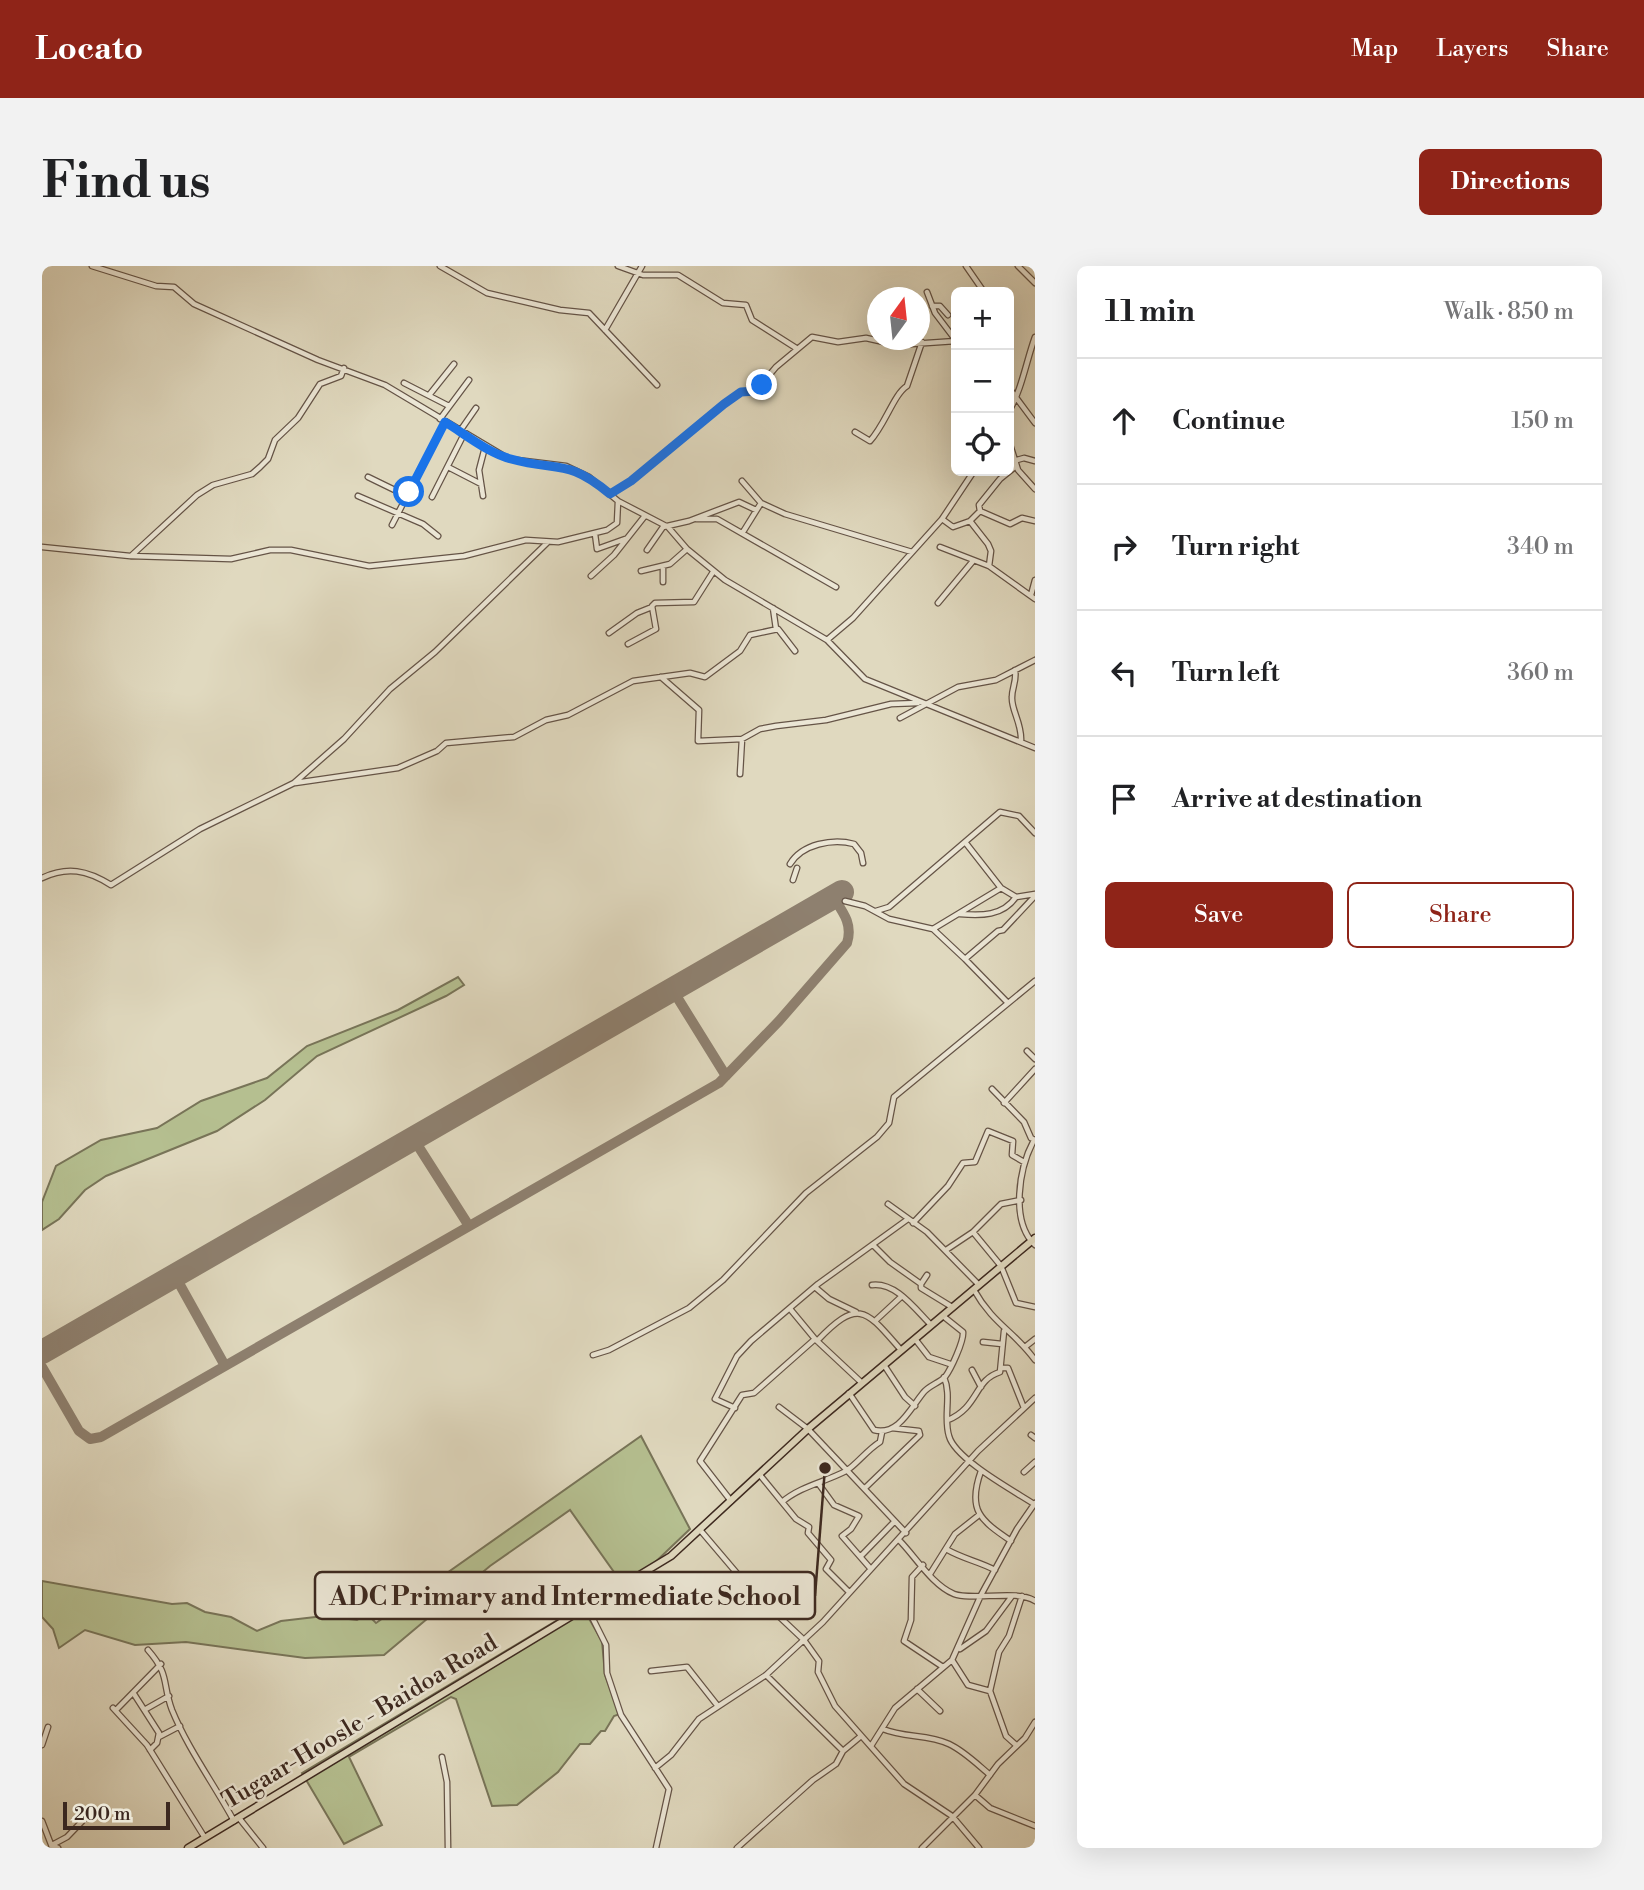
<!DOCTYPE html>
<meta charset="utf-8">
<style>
:root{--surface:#fff;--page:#f2f2f2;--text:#202124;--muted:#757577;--line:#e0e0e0;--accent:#8f2418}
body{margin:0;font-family:"Libre Bodoni",serif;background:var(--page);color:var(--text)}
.controls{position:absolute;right:21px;top:21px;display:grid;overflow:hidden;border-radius:10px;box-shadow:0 7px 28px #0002}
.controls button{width:63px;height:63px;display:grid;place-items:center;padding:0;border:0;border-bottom:2px solid var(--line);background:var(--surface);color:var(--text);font:35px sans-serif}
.compass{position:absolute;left:825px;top:21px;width:63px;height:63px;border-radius:50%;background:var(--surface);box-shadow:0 7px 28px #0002;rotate:15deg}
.scale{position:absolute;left:21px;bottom:18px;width:107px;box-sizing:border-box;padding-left:7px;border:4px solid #3c281f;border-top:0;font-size:19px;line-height:24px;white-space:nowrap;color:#3c281f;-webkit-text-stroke:5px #ebe6d5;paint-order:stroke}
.stop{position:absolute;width:21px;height:21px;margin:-16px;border:5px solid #1a73e8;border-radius:50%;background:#fff}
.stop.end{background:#1a73e8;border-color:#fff;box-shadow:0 2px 7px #0008}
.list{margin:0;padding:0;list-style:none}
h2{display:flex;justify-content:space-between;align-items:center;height:91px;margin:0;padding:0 28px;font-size:30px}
h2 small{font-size:23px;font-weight:400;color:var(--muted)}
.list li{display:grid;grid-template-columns:46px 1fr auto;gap:21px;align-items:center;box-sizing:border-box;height:126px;padding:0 28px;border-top:2px solid var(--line)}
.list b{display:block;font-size:26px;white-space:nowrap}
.list em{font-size:23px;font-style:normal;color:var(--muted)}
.actions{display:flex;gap:14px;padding:21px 28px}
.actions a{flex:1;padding:16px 0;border:2px solid var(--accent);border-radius:10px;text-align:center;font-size:24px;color:var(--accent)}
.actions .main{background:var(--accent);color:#fff}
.icon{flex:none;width:38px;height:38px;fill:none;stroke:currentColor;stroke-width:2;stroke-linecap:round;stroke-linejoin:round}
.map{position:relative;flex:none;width:993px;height:1582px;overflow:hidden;border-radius:10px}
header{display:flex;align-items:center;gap:42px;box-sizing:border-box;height:98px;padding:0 35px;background:var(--accent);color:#fff}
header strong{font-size:33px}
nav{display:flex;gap:38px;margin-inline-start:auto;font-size:24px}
.intro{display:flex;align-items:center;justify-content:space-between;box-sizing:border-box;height:168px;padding:0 42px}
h1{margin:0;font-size:49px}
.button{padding:18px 32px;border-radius:10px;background:var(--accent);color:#fff;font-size:24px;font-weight:700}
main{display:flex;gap:42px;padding:0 42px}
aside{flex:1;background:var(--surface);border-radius:10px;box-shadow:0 7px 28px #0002}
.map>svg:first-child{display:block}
.green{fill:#b5bf90;stroke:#787458;stroke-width:2}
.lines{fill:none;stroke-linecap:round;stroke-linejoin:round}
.stream{stroke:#727f7c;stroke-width:2}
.taxiway{stroke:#8e806f;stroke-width:10}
.runway{stroke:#8e806f;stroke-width:24}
.minor-casing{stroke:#655447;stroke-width:7}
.major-casing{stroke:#3c281f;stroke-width:9}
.minor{stroke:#ebe6d5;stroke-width:4.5}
.major{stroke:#e0d9bf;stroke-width:6}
.route{stroke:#1a73e8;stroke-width:9}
.labels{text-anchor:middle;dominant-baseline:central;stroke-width:5;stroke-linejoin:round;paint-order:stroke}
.street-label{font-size:24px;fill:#3c281f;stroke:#ebe6d5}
.leader{fill:none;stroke:#3c281f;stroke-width:2.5}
.callout-dot{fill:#3c281f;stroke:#ebe6d5;stroke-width:2.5}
.callout{fill:#ebe6d5;stroke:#3c281f;stroke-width:2.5}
.callout-label{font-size:26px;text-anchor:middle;font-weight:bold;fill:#3c281f}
</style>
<header>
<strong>Locato</strong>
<nav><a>Map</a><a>Layers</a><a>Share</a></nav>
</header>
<div class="intro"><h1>Find us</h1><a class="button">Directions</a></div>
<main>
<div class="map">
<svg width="993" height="1582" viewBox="0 0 993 1582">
<rect width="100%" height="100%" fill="#e0d9bf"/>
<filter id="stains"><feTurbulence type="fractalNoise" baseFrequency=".00286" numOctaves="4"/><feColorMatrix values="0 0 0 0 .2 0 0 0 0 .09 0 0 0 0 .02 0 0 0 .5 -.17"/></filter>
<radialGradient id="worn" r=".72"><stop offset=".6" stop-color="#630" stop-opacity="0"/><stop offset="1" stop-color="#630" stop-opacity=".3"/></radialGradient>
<path class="green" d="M416,711l6,8 -18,11 -129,60 -52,44 -48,31 -111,45 -21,14 -26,29 -17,11v-28l14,-36 45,-26 56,-12 44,-27 66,-23 40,-32 91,-36z
M599,1170l49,93 -65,62 -38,24 15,26 3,34 15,39 -6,2 -9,15h-4l-11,13h-10l-22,28 -41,33 -25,1 -36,-107 -5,-2 -102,60 33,68 -38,19 -42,-71 319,-191 -51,-72 -80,56 -106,89 -79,3 -119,-16 -51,3 -50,-15 -26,18 -6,-19 -11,-12v-36l130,23 15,-1 18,9 26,5 26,14 24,-10 43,-5 33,4 10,-6 9,9z"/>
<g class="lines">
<path class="stream" d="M982,3l11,11"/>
<path class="taxiway" d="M630,723l54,87
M371,872l56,88
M133,1010l49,88
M0,1101l37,64 11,8 11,-2 618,-354 60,-62 68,-78c6,-19 -4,-31 -14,-46"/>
<path class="runway" d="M0,1086l800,-460"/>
<defs>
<path id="minor" d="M50,0l64,20 18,1 20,17 124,56 67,25 124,74 57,7 23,11 29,24 50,26 19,22 38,31 102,60 38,39 170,69
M398,0l47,27 73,17 29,3 68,72
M576,0l25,9h35l45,28 23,2 6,15 44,28
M924,0l18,26
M976,0l17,17
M885,26l8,21 19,25
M890,40h8l8,9
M563,64l37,-64
M362,117l45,23
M967,122l26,35
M388,128l24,-30
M967,145c13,-22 17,-49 26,-74
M398,153l29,-39
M418,165l16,-23
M813,166l15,9c15,-16 24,-47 37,-55l15,-44
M967,175l9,29 17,19
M975,194l7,-2 11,3
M406,201l33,17
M326,211l39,19
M700,215l19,22 24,11 127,38
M568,228l21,-13 93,-77 17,-12 15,-1 20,-24 36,-30 26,5 28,-4 31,7 59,-4
M316,230l65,28 15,12
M441,230l-4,-26 6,-23
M390,231l32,-63
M938,245l-1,-6 21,-26 16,-13
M654,253h21l119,68
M900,253l32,-48
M928,255l18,23 3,7 -2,15
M350,259l53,-103
M701,266l18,-29
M553,268l2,15 28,-10
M0,281l88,9 101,3 39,-9h21l78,16 95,-10 62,-16 32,2 49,-12 10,-7 1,-22
M898,281l49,19 46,33
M605,284l16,-23 26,-6 50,-19 17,8
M89,290l66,-61 16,-10 39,-11 8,-7 8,-8 7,-19 23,-22 22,-34 21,-8 3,-8
M599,305l29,-7 17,-15
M549,310l23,-21 30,-38
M621,316v-15
M989,329l4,-15
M896,337l35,-42
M731,342l3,21
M567,367l28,-20 15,-6
M785,374l26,-22 89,-99 11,8 17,-6 10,-10 30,13 12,-6 13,3
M586,378l28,-15 -4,-23 3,-3 39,-1 19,-30
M973,404c2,11 -3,17 -3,27 -1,13 10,26 9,44
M619,411l38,33 -1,31 44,-2 18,-10 16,-3 50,-6 65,-16 27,-1
M858,452l58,-31 38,-7 39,-20
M698,508l2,-35
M253,517l103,-15 39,-17 9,-8 68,-6 32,-17 22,-5 65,-34 57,-8 15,4 35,-26 10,-16 28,-6 17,22
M923,576l36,46 15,9 19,-3
M748,598c12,-20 43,-26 64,-20l7,9 2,10
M0,612c25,-12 45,-8 69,7l89,-56 94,-46 50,-44 46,-50 45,-37 112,-109
M751,614l4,-12
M803,635l20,5 24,13 44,10 32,30 33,-28 5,-1 32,-34
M834,645l13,-4 111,-95 19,4 16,17
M918,648c21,2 43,2 56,-17
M891,663l68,-41
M923,693l43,44
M985,785l8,8
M950,823l32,33 7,16 4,2
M962,837l31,-34
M992,874c-15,28 -24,81 1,105
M846,938l39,28 52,53
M871,957l35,-37 15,-23 12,-1 13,-31 25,10 -1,14 12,7
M931,966l28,34 15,37 19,4
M831,979l17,17 31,22v4l31,19
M904,984l27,-18 28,-28 20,-4
M879,1018l6,-9
M830,1019c24,-3 43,24 59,40
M774,1022l13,11 27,13
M932,1024c19,34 41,42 61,70
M749,1044l24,29 47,44
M833,1055l27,-25
M873,1073l14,18 21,7
M775,1075c42,-44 49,-31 84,9
M941,1076l19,2
M983,1081l10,-8
M551,1089l16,-5 80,-42 34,-28 83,-87 71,-56 12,-14 5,-26 141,-116
M842,1099l21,32 10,9
M959,1102h7l16,40
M930,1104l9,17
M902,1111c8,19 -1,40 5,59 6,23 65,55 85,68
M807,1127l25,37c24,6 36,-21 49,-37 5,-7 16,-10 22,-16 6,-8 19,-36 18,-45l-20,-16
M737,1141l29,22 98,104
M693,1142l-20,-9 22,-43 14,-15 67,-57 90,-65
M906,1154c31,-13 26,-40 52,-48l4,-41
M989,1169l4,3
M939,1205c-14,39 -1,49 30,70
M982,1206l11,-10
M718,1209l22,27c19,-16 43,-20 64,-31 9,-5 22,-22 34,-29l2,-10
M776,1217l16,22 25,11 -8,13 -9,7 28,32
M823,1222l55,-53 -1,-4 -27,-3
M689,1235l-31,-40 42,-66 12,-2 61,-54
M740,1236l14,17 13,8 -1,6 23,27 -5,9 23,23
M659,1265l51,60 52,49 15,21 -1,11 17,34 69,78 48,32 27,32
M857,1274c16,16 33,45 55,54 18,7 64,-5 81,7
M904,1283c17,10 32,12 49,21
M819,1290l33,-34
M881,1299l-11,12 -1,43 -7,21 39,26
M888,1308l25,-40 24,-19
M545,1341l19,38 1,28 14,42 48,74 -13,59
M918,1383l26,-18 26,-35
M106,1384c22,25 14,33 24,60 16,39 42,74 62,111
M910,1394l16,25 22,6
M609,1405l36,-4 30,38
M724,1409l77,76
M875,1423l23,22
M92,1428l25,39 -2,10 -7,7
M71,1442l34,37 58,93
M104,1443l23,-13
M74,1444l45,-46
M841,1463c21,9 45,5 66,15 15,7 28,20 41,31
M117,1471l21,-11
M0,1479l6,-18
M974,1479l-10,-9 -16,-45 9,-39 10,-16 13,-40
M829,1480l24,-38 57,-48 29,-65 36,-66 18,-26
M400,1491l5,25 1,66
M613,1502l16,-13 28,-36 67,-44 57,-53 155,-171 57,-53
M933,1529l15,13 45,18
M197,1552l24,30
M0,1555l10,26
M16,1582l-6,-3 15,-8 27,-28
M695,1582l76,-68 23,-16 7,-13 18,-15
M880,1582l53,-53 23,-31 27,-26 10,-16"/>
<path id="major" d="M146,1582l483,-292 138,-128 226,-190"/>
</defs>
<use href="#minor" class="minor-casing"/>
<use href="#major" class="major-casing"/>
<use href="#minor" class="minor"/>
<use href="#major" class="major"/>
</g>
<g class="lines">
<path class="route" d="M367,226l36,-70c20,12 43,31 66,37 47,13 56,-1 99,35l21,-13 93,-77 17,-12 15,-1 6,-6"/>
</g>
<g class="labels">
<g class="street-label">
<text transform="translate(318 1456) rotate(-31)">Tugaar-Hoosle - Baidoa Road</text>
</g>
</g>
<path class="leader" d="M783 1202L773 1330"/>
<circle class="callout-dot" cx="783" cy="1202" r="7"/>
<rect class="callout" x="273" y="1306" width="500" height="47" rx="7"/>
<g class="callout-label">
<text x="523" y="1339">ADC Primary and Intermediate School</text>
</g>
<rect width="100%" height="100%" filter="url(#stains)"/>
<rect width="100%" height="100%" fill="url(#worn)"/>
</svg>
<div class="controls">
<button>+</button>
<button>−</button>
<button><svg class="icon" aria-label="locate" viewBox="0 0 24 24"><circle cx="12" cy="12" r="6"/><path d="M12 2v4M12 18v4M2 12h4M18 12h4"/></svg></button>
</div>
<svg class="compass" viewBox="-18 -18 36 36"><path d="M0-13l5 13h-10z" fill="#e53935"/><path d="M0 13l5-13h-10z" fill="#757577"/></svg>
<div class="scale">200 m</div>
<div class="stop" style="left:367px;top:226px"></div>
<div class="stop end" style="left:720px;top:119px"></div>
</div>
<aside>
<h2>11 min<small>Walk · 850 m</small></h2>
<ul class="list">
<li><svg class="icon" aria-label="ahead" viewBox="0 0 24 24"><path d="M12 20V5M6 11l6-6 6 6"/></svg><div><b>Continue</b></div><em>150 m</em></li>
<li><svg class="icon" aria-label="right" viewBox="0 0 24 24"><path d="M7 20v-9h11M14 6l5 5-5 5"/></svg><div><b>Turn right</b></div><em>340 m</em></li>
<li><svg class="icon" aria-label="left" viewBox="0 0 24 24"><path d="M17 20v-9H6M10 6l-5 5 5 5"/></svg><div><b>Turn left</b></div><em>360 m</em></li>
<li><svg class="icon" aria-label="arrive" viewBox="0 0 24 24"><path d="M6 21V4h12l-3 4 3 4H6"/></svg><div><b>Arrive at destination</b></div></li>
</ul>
<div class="actions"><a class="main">Save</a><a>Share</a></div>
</aside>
</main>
